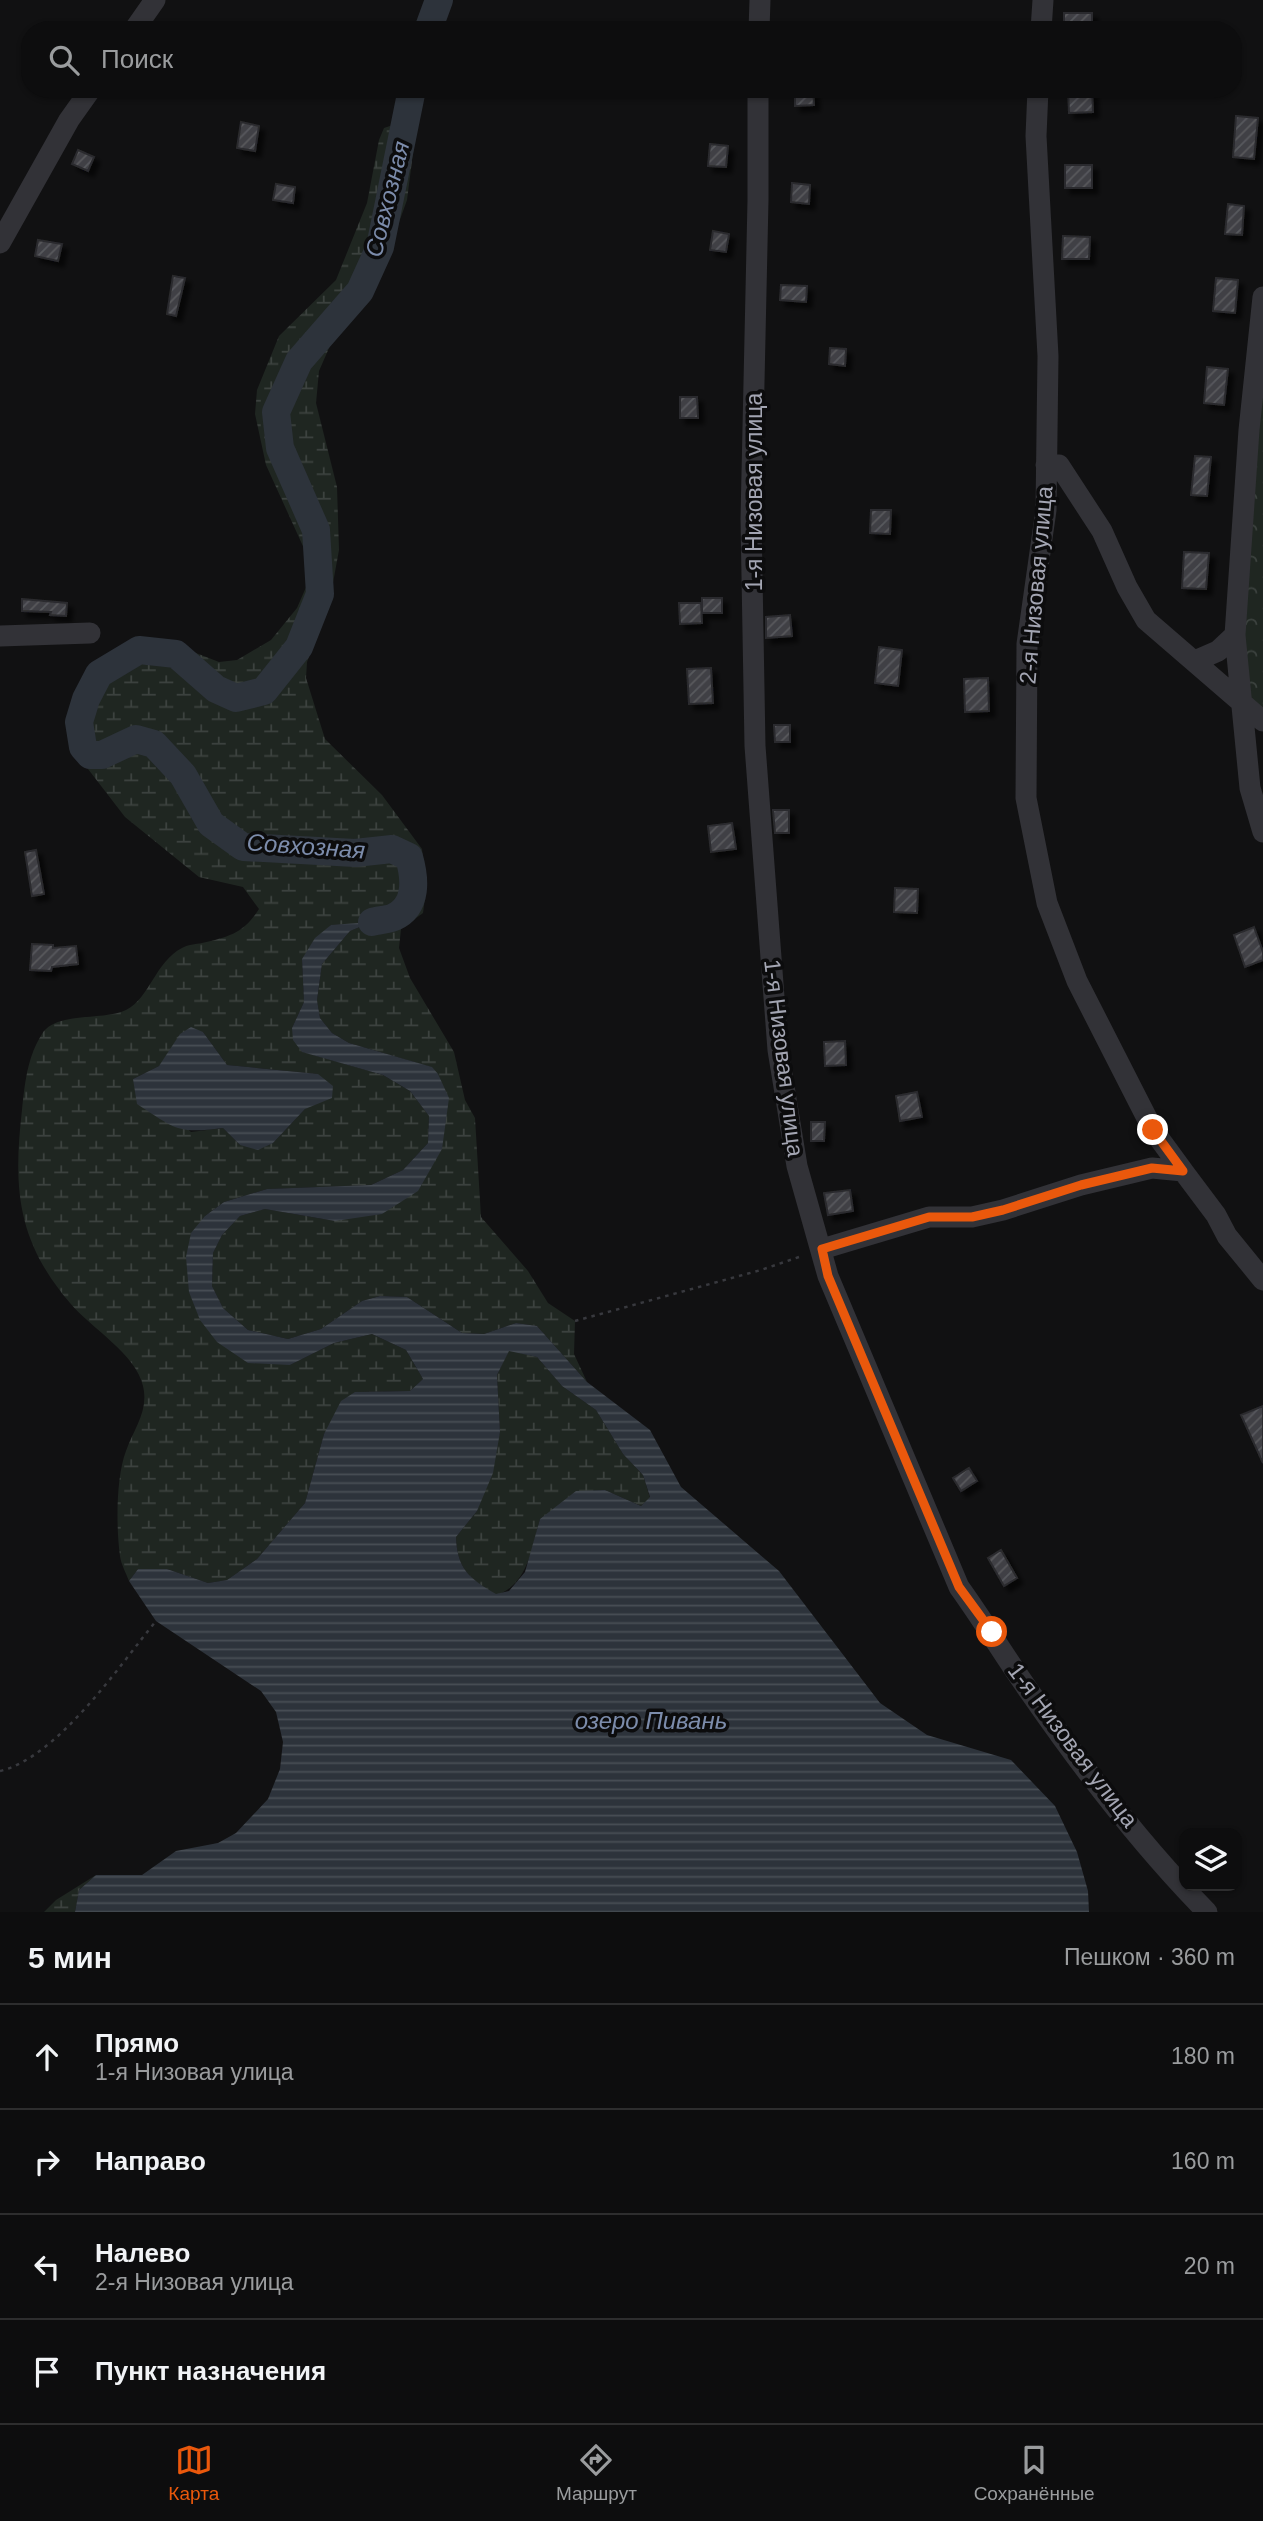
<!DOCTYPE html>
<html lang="ru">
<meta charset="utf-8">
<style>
:root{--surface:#0d0d0e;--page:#1b1b1c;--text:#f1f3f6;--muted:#9a9c9e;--line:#2d2d2e;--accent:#ea580c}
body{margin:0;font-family:Helvetica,sans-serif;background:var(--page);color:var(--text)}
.controls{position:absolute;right:21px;bottom:21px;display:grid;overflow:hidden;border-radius:14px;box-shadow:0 2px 5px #0004}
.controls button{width:63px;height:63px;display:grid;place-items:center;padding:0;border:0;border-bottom:2px solid var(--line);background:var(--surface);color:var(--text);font:35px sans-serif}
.stop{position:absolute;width:21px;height:21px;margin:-16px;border:5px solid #ea580c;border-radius:50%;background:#fff}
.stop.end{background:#ea580c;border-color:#fff;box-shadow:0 2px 7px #0008}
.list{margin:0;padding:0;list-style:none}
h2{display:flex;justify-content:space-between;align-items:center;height:91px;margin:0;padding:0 28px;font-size:30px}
h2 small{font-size:23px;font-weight:400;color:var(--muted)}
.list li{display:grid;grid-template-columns:46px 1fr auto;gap:21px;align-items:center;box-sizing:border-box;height:105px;padding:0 28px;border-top:2px solid var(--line)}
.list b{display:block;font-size:26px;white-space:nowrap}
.list p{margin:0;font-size:23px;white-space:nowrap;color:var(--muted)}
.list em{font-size:23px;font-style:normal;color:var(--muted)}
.icon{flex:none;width:38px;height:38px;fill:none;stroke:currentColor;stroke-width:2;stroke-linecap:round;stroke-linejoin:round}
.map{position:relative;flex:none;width:1263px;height:1912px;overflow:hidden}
.search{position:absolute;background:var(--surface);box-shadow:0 2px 5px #0004;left:21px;right:21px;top:21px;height:77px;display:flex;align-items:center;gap:18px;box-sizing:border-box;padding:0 24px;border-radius:28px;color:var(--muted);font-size:26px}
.sheet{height:511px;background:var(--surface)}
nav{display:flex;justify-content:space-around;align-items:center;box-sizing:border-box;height:98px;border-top:2px solid var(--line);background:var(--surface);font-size:19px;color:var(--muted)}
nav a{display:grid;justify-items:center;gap:4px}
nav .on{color:var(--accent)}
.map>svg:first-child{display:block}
.forest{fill:url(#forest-crowns)}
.wetland{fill:url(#wetland-marsh);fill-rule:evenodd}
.water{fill:url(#water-rules);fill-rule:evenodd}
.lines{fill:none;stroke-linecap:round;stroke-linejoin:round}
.river{stroke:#2d333b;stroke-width:28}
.building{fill:url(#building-hatch);stroke:#2b2b2e;stroke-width:2;filter:url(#shadow)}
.path{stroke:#38393e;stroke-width:2.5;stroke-dasharray:3.5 5;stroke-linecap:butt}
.minor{stroke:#323237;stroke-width:21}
.route{stroke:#ea580c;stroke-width:9}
.labels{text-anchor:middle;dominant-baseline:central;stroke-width:7;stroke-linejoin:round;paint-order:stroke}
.street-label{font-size:23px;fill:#a3a5b2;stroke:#0c0c0d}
.water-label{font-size:24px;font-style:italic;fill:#7c8cab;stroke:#0c0c0d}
</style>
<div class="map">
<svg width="1263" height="1912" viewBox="0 0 1263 1912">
<defs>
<pattern id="forest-crowns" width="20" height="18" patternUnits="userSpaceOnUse" patternTransform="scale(1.75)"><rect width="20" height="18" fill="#1f2621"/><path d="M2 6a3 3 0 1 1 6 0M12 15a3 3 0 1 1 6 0" fill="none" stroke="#3c423f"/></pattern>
<pattern id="wetland-marsh" width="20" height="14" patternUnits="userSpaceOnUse" patternTransform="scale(1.75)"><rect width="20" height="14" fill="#1f2621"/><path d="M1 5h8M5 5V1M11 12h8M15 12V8" fill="none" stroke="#3c423f"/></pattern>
<pattern id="water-rules" width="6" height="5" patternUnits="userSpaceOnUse" patternTransform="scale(1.75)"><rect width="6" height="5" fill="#2d333b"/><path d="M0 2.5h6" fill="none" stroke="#484e55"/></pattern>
<pattern id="building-hatch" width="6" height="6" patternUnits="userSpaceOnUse" patternTransform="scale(1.75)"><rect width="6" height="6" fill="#404045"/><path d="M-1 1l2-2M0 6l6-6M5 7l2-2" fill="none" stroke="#58595d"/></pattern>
<filter id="shadow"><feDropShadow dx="5.5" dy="5.5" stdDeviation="2" flood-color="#0009"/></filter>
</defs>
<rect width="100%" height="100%" fill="#111112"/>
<path class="forest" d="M1263,297v424l-22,-19z"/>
<path class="wetland" d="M393,125l13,3 8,17 -7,55 -18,50 -23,42 -30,40 -17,39 -3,32 21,84 2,63 -9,49 -23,63 -1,16 19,61 57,56 40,54 4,41 -3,23 -22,16 -2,19 11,30 44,74 11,48 10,18 6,99 47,54 20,32 27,18 -1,33 13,28 -50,-56 -21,-3 -32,11 -22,-1 -55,-36 -27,-1 -18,5 -41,28 -33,10 -40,-9 -25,-22 -11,-22 1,-33 9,-18 18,-19 25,-7 70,12 107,-72 -11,-82 -82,-24 -17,-10 -12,-15 -3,-18 5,-36 28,-33 19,-8 -38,2 -29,34 2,43 -12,26 11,24 80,23 27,16 19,25 -1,27 -25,27 -32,15 -104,4 -43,13 -19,14 -16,76 101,73 44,-22 38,-9 34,16 17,29 -13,12 -54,1 -32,42 -19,69 -48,56 -30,21 -19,3 -41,-14h-29l-9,12c-3,-8 -8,-17 -9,-25 -4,-29 -4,-79 6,-105 8,-23 23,-40 17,-65 -7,-32 -52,-58 -73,-83 -53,-62 -57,-115 -48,-193 3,-27 5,-52 20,-76 14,-23 62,-13 84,-24 24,-12 29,-48 56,-62 5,-3 14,-4 20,-5 27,-6 42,-10 57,-34l-16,-22 -44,-10 -74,-60 -37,-48 -19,-34 11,-40 19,-26 38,-26 36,1 46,18 18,-2 34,-20 26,-32 10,-23v-30l-41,-90 -11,-51 2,-24 22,-54 57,-56 31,-77 12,-63 5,-12zM203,1032l24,33 91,9 -13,35 -32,34 -33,2 -17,-17 -32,4 -58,-53 26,-13z
M509,1350l28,7 25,29 34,24 27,44 20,21 7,23 -9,8 -36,-16 -65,29c-8,28 -12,66 -44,76 -26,-16 -39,-26 -40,-58l21,-26 23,-79 -3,-57z
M96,1875l-17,15 -4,22h-31l12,-12z"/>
<path class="water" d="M372,922l-22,9 -28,33 -5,36 3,18 12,15 17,10 83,24 6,7 11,24 -7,51 -24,42 -36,23 -47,7 -70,-12 -25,7 -18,19 -9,18 -1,33 11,22 25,22 40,9 33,-10 41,-28 18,-5 27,1 55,36 22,1 32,-11 21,3 50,56 63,48 31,57 98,84 101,132 47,32 84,25 44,46 22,46 11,39 1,21h-1014l4,-22 17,-15h46l34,-24 42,-8 18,-10 32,-34 12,-30 3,-27 -7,-30 -15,-21 -105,-70 -27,-40 9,-12h29l41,14 19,-3 30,-21 48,-56 19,-69 17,-33 14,-9 55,-1 13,-12 -17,-29 -34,-16 -38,9 -44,22 -42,-2 -31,-21 -17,-22 -11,-28 -3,-35 5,-24 14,-17 19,-14 43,-13 104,-4 32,-15 25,-27 1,-27 -19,-25 -27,-16 -81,-23 -9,-12 -1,-12 12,-26 -2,-43 13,-21 16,-13zM509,1351l28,6 25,29 34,24 27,44 20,21 7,22 -9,9 -36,-16 -29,1 -36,28 -15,53 -16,19 -13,3c-26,-15 -39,-25 -40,-57l21,-26 16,-38 7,-41 -3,-57z
M191,1027l12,5 24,33 91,9 15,12 -1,12 -27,11 -32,34 -15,7 -18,-5 -17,-17c-47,6 -47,1 -86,-24l-4,-25 26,-13 21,-32z"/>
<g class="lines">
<path class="river" d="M428,30l11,-30
M372,922c6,-2 16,-2 22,-5 24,-11 21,-39 15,-60l-17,-8 -37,4 -112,-6 -32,-23 -28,-49 -29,-31 -18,-5 -34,16h-12l-7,-8 -4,-25 7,-23 13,-25 40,-24 37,4 40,35 20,9 28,-7 35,-44 21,-53 -4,-64 -36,-82 -4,-36 23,-51 61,-70 20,-44 32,-158"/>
</g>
<path class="building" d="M1064,13h28v17h-28z
M795,89h18l1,16 -19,1z
M1068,89h24l1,23 -24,1z
M1236,116l22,2 -4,41 -21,-2z
M241,122l18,4 -4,25 -18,-3z
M710,144l18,2 -2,21 -18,-1z
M78,150l16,7 -6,14 -16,-7z
M1065,165h27v23h-27z
M792,183l18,2 -1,19 -18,-2z
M276,184l19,3 -2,16 -20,-3z
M1228,204l16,2 -2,29 -17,-1z
M713,231l16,3 -3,18 -16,-2z
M1063,236l27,1 -1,22h-27z
M38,240l24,4 -4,17 -23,-5z
M173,276l12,2 -9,38 -9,-2z
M1216,278l22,2 -3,33 -22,-2z
M781,285l26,1 -1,16 -26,-2z
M830,348l16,1 -1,17 -16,-2z
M1207,367l21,2 -4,36 -20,-2z
M680,397h17l1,21h-18z
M1195,456l16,1 -4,39 -16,-1z
M871,510h20l-1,24 -20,-1z
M1184,552l25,1 -3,36 -24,-1z
M702,598h20v15h-20z
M22,599l45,4 -1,13 -16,-1 1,-3 -29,-1z
M679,603h22l1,20 -22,1z
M790,615l2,21 -26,2v-21z
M879,647l23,3 -4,36 -23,-3z
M711,668l2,35 -24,1 -2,-35z
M988,678l1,33 -24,1 -1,-33z
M774,725h16v17h-15z
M773,810h16v23h-14z
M732,823l4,26 -25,3 -3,-26z
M36,850l8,44 -12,2 -7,-44z
M895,888l23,1 -1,24 -23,-1z
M1254,927l9,25v8l-18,7 -11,-32z
M32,944l21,1v3l23,-2 2,18 -26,3 -1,4 -21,-1z
M845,1041l1,24 -21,1 -1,-24z
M917,1092l5,25 -22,4 -4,-25z
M811,1122h14l-1,19h-13z
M850,1190l3,21 -25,4 -4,-22z
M1263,1406v57l-22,-48z
M969,1468l8,13 -16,10 -8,-13z
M1001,1550l16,28 -13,8 -16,-28z"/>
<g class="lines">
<path class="path" d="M575,1321l186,-51 41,-14
M0,1771c58,-14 119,-105 156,-150"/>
<path class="minor" d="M134,30l21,-30
M759,30l1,-30
M1041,30l2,-30
M758,89v111l-7,319 4,227 23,304 19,116 31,110 131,311c26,36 49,75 75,111 50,72 112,152 173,214
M1038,89l-2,47 12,220 -2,154 -19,134 -1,154 21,105 30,78 76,149 30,41
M0,243l69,-123 22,-31
M1263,297l-14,133 -14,205 15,153 13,44
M1046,465h13l43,66 25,56 19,33 117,101
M0,636l90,-3
M1195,661l23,-10 17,-16
M822,1249l107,-32h43l31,-7 78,-25 71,-17 31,3 33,44 11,21 36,44"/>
</g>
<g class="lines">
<path class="route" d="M992,1632l-33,-45 -131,-311 -6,-27 107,-32h43l31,-7 78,-25 71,-17 31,3 -30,-41"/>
</g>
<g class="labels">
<g class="street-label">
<text transform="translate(754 492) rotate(-90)">1-я Низовая улица</text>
<text transform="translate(1036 585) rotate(-85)">2-я Низовая улица</text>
<text transform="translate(784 1058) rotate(83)">1-я Низовая улица</text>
<text transform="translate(1073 1745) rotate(53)">1-я Низовая улица</text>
</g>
<g class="water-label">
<text transform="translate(387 199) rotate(-76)">Совхозная</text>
<text transform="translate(306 846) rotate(4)">Совхозная</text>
<text x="651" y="1720">озеро Пивань</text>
</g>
</g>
</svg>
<div class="controls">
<button><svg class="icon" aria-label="layers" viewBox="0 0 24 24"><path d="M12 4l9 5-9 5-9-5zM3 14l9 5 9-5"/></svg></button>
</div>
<div class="stop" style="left:992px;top:1632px"></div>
<div class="stop end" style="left:1153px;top:1130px"></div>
<div class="search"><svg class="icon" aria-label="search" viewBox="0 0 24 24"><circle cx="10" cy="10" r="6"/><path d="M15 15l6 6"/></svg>Поиск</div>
</div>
<section class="sheet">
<h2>5 мин<small>Пешком · 360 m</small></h2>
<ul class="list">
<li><svg class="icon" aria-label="ahead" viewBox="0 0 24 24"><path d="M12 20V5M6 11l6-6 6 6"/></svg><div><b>Прямо</b><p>1-я Низовая улица</p></div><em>180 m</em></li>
<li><svg class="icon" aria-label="right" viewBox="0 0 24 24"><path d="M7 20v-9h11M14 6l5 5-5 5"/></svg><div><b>Направо</b></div><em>160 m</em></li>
<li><svg class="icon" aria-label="left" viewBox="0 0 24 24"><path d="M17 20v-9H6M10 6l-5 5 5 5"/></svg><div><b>Налево</b><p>2-я Низовая улица</p></div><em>20 m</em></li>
<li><svg class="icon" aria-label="arrive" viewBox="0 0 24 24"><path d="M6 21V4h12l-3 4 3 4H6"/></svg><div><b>Пункт назначения</b></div></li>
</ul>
</section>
<nav>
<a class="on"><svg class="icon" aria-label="map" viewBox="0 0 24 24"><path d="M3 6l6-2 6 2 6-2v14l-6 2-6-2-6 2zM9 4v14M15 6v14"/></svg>Карта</a>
<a><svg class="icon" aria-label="directions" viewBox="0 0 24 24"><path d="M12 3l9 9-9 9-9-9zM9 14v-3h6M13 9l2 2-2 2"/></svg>Маршрут</a>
<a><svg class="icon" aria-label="saved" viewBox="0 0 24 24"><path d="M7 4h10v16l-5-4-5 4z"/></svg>Сохранённые</a>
</nav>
